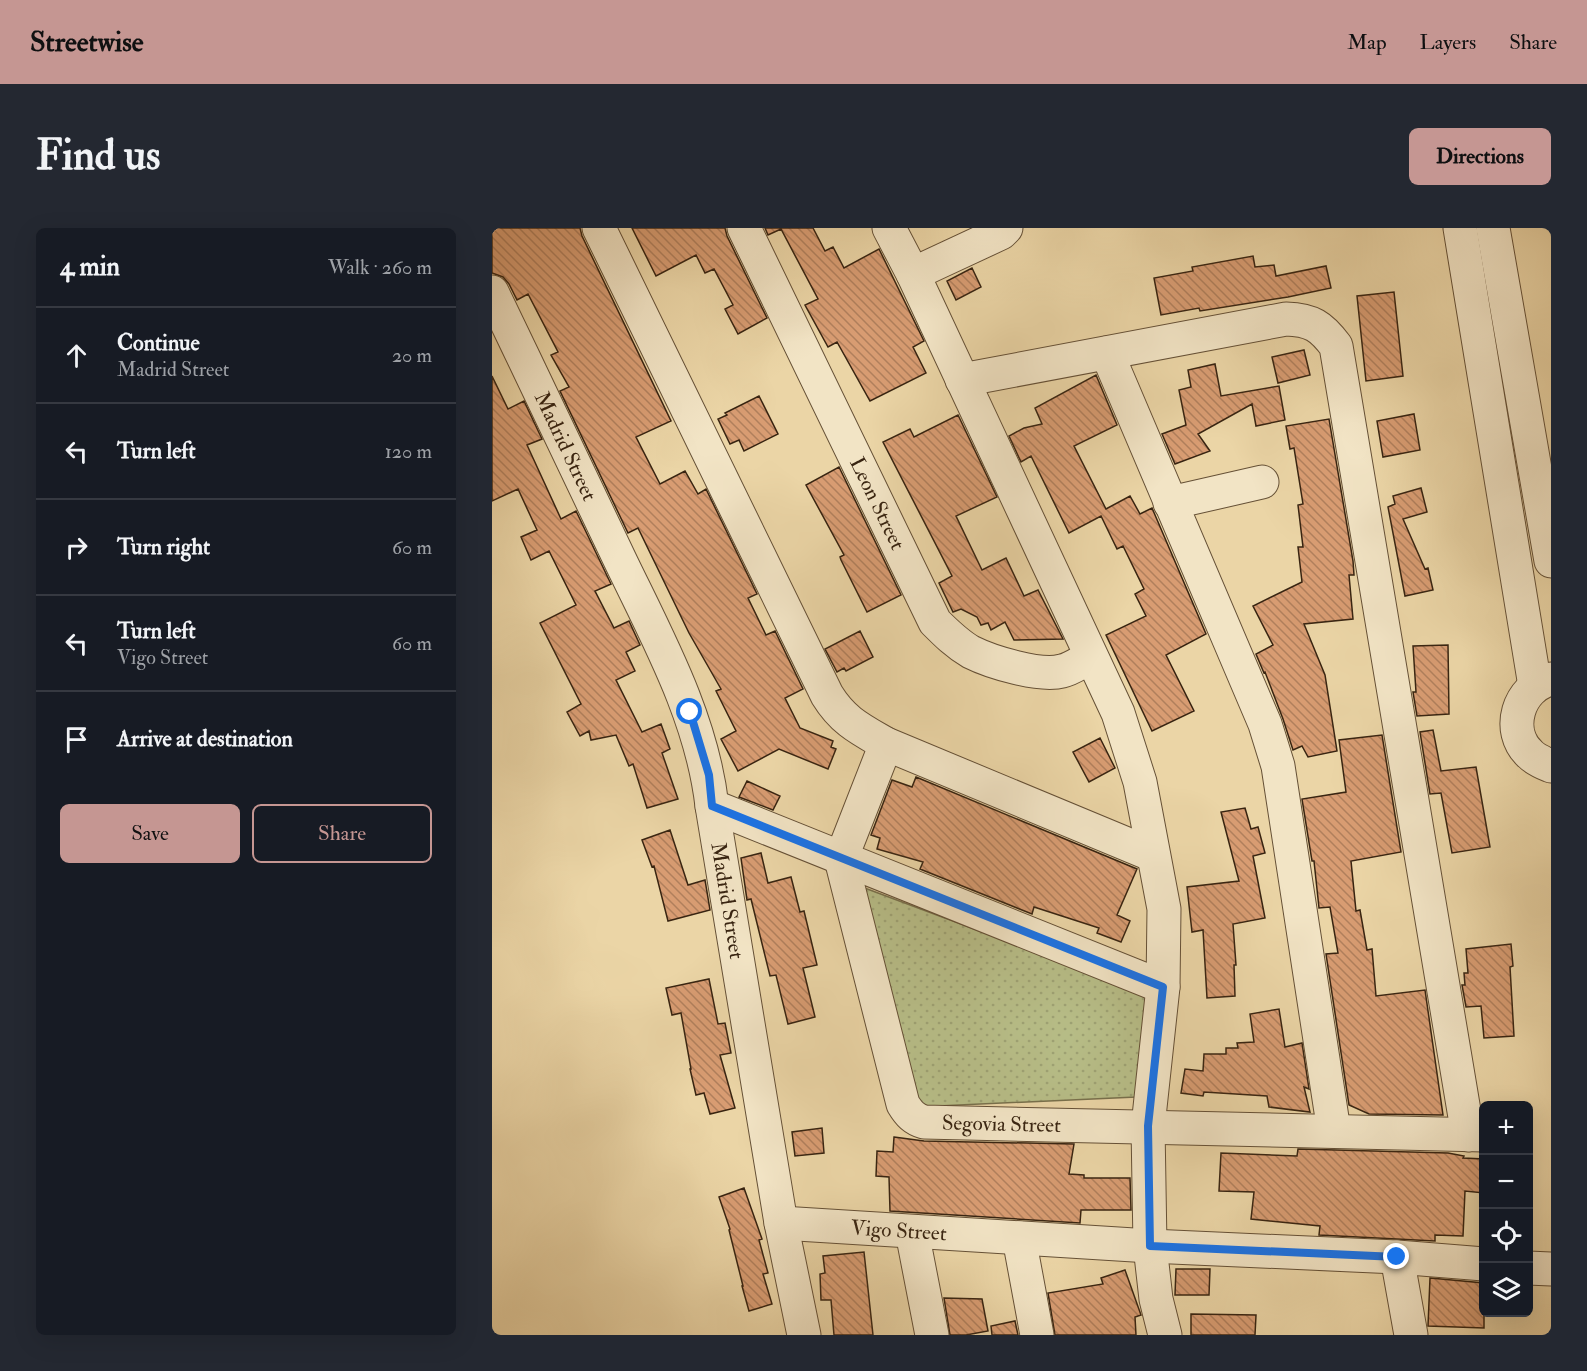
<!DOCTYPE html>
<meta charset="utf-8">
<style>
:root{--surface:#171b24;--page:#242831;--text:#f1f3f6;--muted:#9ea1a6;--line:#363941;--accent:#c59692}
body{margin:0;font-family:"IM FELL Double Pica",serif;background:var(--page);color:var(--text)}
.controls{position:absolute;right:18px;bottom:18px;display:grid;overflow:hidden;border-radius:9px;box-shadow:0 6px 24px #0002}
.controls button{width:54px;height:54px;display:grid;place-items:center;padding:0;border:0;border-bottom:2px solid var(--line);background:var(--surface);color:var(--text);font:30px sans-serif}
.stop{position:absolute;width:18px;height:18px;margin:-14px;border:4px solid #1a73e8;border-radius:50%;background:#fff}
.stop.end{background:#1a73e8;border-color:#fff;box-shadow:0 2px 6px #0008}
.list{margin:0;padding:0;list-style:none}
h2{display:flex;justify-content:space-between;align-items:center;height:78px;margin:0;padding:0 24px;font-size:26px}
h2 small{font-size:20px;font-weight:400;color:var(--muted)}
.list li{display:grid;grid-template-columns:39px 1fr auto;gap:18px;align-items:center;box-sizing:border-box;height:96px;padding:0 24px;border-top:2px solid var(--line)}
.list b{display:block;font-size:22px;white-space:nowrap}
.list p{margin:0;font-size:20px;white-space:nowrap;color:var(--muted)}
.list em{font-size:20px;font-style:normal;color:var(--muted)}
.actions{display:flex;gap:12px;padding:18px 24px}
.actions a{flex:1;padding:14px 0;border:2px solid var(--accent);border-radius:9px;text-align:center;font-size:21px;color:var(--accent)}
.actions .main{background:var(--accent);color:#111}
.icon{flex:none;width:33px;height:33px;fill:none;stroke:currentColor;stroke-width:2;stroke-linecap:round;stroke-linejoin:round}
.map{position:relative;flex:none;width:1059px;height:1107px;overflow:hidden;border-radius:9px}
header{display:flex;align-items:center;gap:36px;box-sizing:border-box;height:84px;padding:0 30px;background:var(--accent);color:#111}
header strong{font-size:28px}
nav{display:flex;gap:33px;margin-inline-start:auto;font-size:21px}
.intro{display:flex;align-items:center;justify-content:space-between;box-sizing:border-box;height:144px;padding:0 36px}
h1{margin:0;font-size:42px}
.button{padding:15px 27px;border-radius:9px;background:var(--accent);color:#111;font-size:21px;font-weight:700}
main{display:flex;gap:36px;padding:0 36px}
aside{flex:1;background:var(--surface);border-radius:9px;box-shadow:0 6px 24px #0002}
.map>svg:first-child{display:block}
.park{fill:url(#park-dots);stroke:#78704c;stroke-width:1.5}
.building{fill:url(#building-back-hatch);stroke:#382411;stroke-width:1.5}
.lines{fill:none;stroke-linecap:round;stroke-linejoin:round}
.minor-casing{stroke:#655036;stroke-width:35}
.minor{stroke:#f2e4c5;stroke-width:33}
.route{stroke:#1a73e8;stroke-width:8}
.labels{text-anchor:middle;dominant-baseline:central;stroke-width:4.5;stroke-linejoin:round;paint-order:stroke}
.street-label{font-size:21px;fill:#382411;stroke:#f2e4c5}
</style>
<header>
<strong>Streetwise</strong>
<nav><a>Map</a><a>Layers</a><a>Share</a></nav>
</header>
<div class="intro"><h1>Find us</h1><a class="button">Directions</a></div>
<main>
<aside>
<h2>4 min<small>Walk · 260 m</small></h2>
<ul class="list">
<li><svg class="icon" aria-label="ahead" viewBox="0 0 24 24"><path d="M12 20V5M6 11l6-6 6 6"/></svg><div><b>Continue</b><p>Madrid Street</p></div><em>20 m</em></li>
<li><svg class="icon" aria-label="left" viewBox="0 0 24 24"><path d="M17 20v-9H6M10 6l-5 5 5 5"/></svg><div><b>Turn left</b></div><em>120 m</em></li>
<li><svg class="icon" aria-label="right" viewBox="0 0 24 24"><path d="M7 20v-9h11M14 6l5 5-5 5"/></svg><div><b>Turn right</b></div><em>60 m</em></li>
<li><svg class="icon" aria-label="left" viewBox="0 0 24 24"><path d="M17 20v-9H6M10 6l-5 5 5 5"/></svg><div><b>Turn left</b><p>Vigo Street</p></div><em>60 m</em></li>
<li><svg class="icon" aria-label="arrive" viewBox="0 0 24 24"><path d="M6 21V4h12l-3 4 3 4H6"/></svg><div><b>Arrive at destination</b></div></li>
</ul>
<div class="actions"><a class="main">Save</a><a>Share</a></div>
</aside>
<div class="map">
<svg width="1059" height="1107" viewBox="0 0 1059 1107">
<defs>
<pattern id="park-dots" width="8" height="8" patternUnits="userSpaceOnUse" patternTransform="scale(1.5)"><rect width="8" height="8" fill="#b7bd87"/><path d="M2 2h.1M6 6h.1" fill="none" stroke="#9ea274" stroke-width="1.8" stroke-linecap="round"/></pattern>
<pattern id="building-back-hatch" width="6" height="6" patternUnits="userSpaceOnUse" patternTransform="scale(1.5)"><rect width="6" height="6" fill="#d89c72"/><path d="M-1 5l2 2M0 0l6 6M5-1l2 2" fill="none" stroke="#b07f5c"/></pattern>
</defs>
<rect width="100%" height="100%" fill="#ebd5a6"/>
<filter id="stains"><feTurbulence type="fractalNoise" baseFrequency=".00333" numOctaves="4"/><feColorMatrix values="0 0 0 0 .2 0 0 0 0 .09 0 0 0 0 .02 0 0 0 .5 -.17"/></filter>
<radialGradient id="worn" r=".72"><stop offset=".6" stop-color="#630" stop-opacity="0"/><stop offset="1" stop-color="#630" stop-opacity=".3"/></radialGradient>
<path class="park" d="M370,659l286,107 -12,103 -220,10z"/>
<path class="building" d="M0,0h88l2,8 89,185 -35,16 24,47 25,-13 13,23 8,-5 51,105 -9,4 18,37 9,-4 28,58 -18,9 15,30 33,13 -2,6 5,2 -8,20 -49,-20 -41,22 -17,-32 15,-8 -20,-40 5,-2 -32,-56 -51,-105 -10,5 -68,-142 9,-4 -18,-32 7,-3 -30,-58 -11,6 -8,-16 -6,-7 -11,-4z
M140,0h93l2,8 40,82 -29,16 -13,-25 8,-4 -19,-36 -9,4 -9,-18 -40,21z
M273,0h48l12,23 8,-4 11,21 35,-19 45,92 -11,6 13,26 -56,28 -33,-59 -9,5 -23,-42 13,-6 -37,-70 -13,6z
M761,28l2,11 19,-2 2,11 50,-10 5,22 -43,9 -88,14 -1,-3 -38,7 -7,-37 39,-7 -1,-4z
M480,40l9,19 -25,13 -9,-19z
M902,64l9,84 -37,5 -9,-85z
M812,122l6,25 -32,8 -6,-26z
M723,136l6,32 58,-10 6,34 -29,6 -4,-22 -54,30 12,17 -35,13 -13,-30 24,-9 -7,-35 12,-3 -3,-17z
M604,147l21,50 -43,21 32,63 24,-13 10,18 12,-6 54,126 -40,21 28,56 -42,20 -46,-96 40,-19 -11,-22 9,-5 -21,-43 -6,3 -16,-33 -32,17 -38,-77 -10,6 -12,-26 15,-8 18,-4 -7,-16z
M0,148l16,33 16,-8 18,38 -15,6 34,74 15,-8 35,73 -16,7 19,37 15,-7 11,24 -14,7 9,19 -19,9 26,52 19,-8 9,25 -8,4 16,46 -31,9 -14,-44 -4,2 -13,-31 -25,5 -2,-9 -9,5 -13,-24 14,-8 -41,-81 36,-18 -27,-54 -18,9 -10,-23 16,-7 -19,-41 -26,12z
M267,168l19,38 -34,17 -5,-11 -9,4 -12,-25 9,-4 -2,-2z
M922,186l6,36 -37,7 -6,-36z
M466,187l39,82 -41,19 26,54 24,-12 18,38 14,-6 25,49 -49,1 -9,-18 -14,8 -3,-7 -7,2 -4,-8 -16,-8 -8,3 -14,-29 13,-7 -69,-134 27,-13 4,8z
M837,191l24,142 1,14h-5l4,44 -49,5 21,51 12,76 -29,6 -6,-11 -9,4 -10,-31 -18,-47 -1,1 -8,-19 17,-9 -20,-39 49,-24 -4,-35h5l-5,-42 5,-1 -9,-56 -4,1 -4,-23z
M347,239l62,128 -34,17 -26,-52 -1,-3 4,-2 -38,-70z
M929,260l6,24 -24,7 22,50 3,-1 5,22 -28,6 -17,-89 7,-3 -2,-8z
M368,403l13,26 -27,14 -2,-3 -7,4 -12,-23z
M956,417l1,69 -32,2 -4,-24h3l-3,-46z
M941,502l8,41 35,-4 14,80 -38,6 -11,-60 -11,1 -10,-62z
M890,507l19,117 -50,9 5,50 4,-1 7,40 5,-1 4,47 49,-6 18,125 -74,-1 -20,-9 -23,-151 12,-1 -8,-46 -11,1 -5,-47h-2l-10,-62 44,-7 -7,-52z
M608,510l15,30 -26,14 -16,-30z
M424,549l221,92 -20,46 13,6 -9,21 -24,-9 2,-5 -65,-21 -2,7 -112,-45 3,-7 -46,-13 3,-11 -9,-3 21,-55 20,7z
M255,553l33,15 -7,14 -34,-13z
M753,580l6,21 7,-2 7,26 -12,3 12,62 -32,6 3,41h-2l1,31 -28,2 -4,-68 -11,2 -5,-45 52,-6 -18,-69z
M178,602l18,55 17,-5 5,30 -42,11 -14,-55 -2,1 -10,-27z
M269,625l7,30 23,-6 9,35 4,-1 13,54 -14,3 12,49 -27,7 -12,-49 -6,1 -19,-77 -4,1 -6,-42z
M1019,716l2,22 -3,1 4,69 -30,2 -3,-32 -15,1 -4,-22h3l-1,-12h4l-2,-24z
M217,751l9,45 7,-1 6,30 -11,2 15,53 -25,6 -6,-21 -8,2 -6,-26h1l-10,-56 -9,2 -6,-27z
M787,781l6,38 17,-4 7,46 -5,-2 6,25 -41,-5 -2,-11 -63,-4 -1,4 -22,-3 4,-24 18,2 1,-17h22v-6h12l-1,-5 17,-1 -4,-28z
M330,900l2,25 -29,3 -3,-24z
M402,909l30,4 150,3 -5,30 15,1v3h46l1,32h-50l-1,13 -190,-12 -1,-34 -13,-1 1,-25 16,1z
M806,921l150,4 16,3 -1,2 21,1v34l-19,-2 -2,45 -28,-1v6l-116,-6 1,-9 -69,-7 3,-27 -35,-1 2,-38 76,3z
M252,960l18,51 -3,1 9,33 -5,1 9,30 -23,7 -7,-25h1l-14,-56 1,-1 -11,-32z
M372,1024l9,83h-39l-3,-35h-10l-1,-26 5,-1 -2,-17z
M684,1041h34l-1,26h-34z
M633,1042l16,45 -6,2 1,18h-81l-7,-42 55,-9 -2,-6z
M938,1050l54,5v45l-56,-2z
M452,1070l38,1 6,32 -22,4h-16z
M699,1086l65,1 -1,20h-64z
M523,1093l3,14h-26l-1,-9z"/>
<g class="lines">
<defs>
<g id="minor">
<path d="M107,0l228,467c16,26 33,34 59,49l267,111"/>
<path id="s1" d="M252,0l191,394c11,11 22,22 36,30 20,10 69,25 91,19 10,-2 20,-10 29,-14"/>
<path d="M397,0l24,46 205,439 22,69 24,127 -1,78 -15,139 2,120 6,53 9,36"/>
<path d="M968,0l75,458"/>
<path d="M1001,0l58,333"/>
<path d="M421,46l88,-41 5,-5"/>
<path id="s2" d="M0,64c43,89 85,178 128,268 38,79 82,158 92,246l69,417 23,112"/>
<path d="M615,125l158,371 13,42 56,365"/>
<path d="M470,152l324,-61c26,1 35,7 50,27l132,789"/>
<path d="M678,275l92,-21"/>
<path d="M1059,451c-33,8 -46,52 -21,75 6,6 14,9 21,12"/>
<path id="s3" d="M394,516l-45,115 62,245c6,10 11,15 21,18l560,13"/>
<path d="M220,578l451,181"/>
<path id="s4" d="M289,995l369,23 247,11 87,7"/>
<path d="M420,1004l20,103"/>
<path d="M527,1010l18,97"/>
<path d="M905,1029l14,78"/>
<path d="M1036,1040l23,1"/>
</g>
</defs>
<use href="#minor" class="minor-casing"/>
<use href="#minor" class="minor"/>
</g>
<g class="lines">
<path class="route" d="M198,484l19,63 3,31 451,181 -15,139 2,120 247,11"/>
</g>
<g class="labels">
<g class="street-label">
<text stroke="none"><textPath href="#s2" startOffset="171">Madrid Street</textPath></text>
<text stroke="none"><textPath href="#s1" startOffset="306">Leon Street</textPath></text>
<text stroke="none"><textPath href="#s2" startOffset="657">Madrid Street</textPath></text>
<text stroke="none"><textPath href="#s3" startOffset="482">Segovia Street</textPath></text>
<text stroke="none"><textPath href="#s4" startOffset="118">Vigo Street</textPath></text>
</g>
</g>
<rect width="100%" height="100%" filter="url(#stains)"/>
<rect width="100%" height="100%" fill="url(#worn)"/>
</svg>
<div class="controls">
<button>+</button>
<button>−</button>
<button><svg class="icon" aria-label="locate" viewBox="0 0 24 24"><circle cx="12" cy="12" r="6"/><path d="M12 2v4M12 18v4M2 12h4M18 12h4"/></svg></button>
<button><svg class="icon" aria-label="layers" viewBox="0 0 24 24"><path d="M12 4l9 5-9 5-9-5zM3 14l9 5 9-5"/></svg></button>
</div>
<div class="stop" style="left:198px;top:484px"></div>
<div class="stop end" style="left:905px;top:1029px"></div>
</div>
</main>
